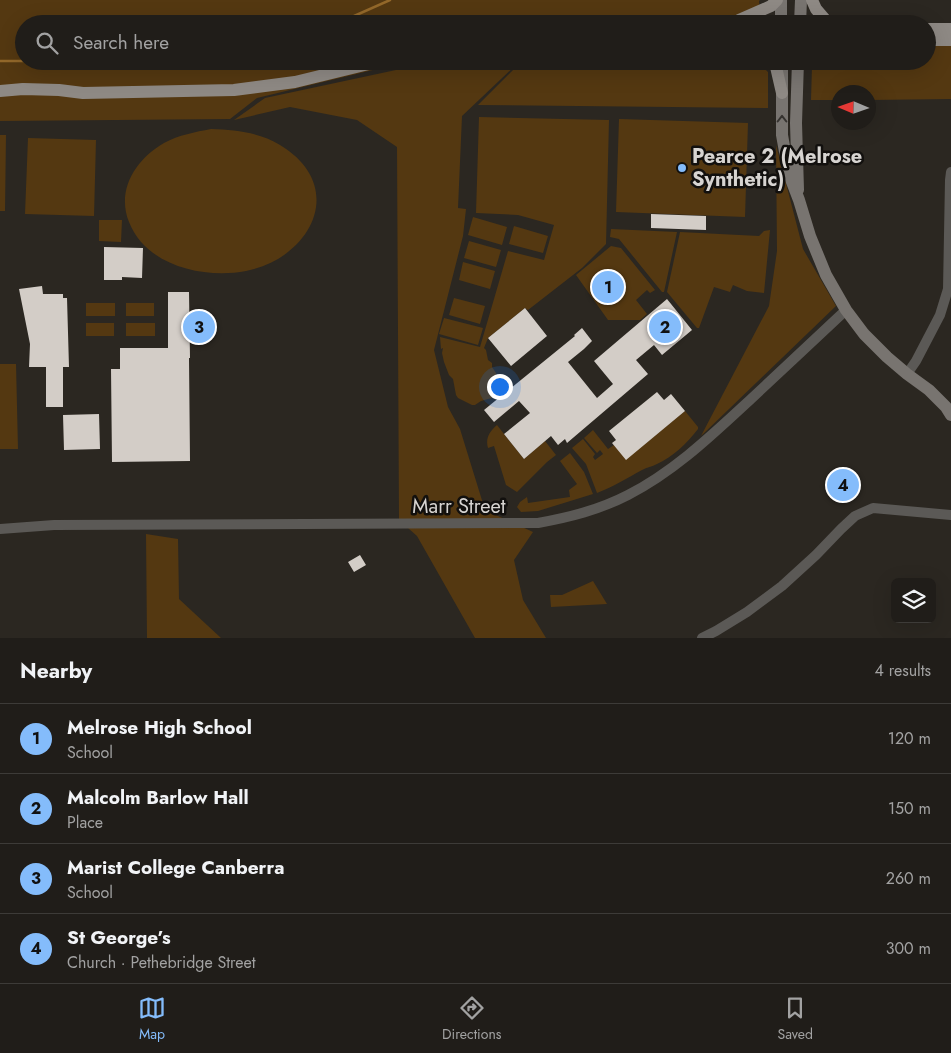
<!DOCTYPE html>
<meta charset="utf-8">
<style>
:root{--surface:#201d19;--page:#282622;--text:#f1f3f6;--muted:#a2a2a2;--line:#3d3b38;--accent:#84bcfb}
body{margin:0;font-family:Jost,sans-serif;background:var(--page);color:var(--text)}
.controls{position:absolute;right:15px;bottom:15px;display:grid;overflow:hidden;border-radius:8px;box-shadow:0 5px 20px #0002}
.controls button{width:45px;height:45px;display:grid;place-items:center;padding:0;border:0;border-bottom:1px solid var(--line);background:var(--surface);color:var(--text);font:25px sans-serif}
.compass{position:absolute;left:831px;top:85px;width:45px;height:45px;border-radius:50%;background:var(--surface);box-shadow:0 5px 20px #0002;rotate:272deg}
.you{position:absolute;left:499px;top:386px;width:18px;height:18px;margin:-12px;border:4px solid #fff;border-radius:50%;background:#1a73e8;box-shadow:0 0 0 8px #1a73e833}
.badge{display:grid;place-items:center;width:32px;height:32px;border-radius:50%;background:var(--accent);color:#111;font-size:16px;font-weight:700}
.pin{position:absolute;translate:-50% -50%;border:2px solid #fff;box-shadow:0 1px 5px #0006}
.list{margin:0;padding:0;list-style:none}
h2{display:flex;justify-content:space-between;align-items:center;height:65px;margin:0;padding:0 20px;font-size:21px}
h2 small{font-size:16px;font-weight:400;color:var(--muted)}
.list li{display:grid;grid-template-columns:32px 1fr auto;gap:15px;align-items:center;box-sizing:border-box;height:70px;padding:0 20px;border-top:1px solid var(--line)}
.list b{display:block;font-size:19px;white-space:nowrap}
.list p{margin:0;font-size:16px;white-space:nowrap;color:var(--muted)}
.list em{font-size:16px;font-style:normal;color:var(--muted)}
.icon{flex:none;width:28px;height:28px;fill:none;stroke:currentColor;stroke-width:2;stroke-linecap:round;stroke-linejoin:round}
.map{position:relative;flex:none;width:951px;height:638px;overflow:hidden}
.search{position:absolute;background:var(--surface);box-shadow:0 5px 20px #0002;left:15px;right:15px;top:15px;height:55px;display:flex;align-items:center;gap:12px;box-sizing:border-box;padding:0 18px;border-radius:28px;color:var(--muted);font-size:19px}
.sheet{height:345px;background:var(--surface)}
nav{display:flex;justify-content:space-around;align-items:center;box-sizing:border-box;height:70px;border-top:1px solid var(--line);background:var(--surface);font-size:14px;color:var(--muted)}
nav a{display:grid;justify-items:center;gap:2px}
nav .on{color:var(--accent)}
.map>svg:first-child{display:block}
.green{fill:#543811}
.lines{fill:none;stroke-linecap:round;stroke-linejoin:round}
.stream{stroke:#93682a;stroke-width:2.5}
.building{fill:#d3cdc7}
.minor{stroke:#5b5956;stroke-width:10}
.secondary{stroke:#787470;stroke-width:12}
.primary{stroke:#8e8984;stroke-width:12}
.oneway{stroke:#363330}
.poi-dot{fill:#84bcfb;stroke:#12100e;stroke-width:2}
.labels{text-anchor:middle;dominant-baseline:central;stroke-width:5;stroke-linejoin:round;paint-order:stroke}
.poi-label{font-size:20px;font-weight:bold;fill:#d7d4d1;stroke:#12100e;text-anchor:start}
.street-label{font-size:20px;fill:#d7d4d1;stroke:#12100e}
</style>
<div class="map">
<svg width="951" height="638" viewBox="0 0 951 638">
<rect width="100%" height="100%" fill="#2b2721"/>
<path class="green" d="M0,0h760l-1,1 2,23h-737v37h386l-153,37 -27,21 -230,2z
M927,46h24v53l-82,1 -1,-8h-30v8h-27l1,-34 8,-5h107z
M438,61h82l-58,55 -4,92 8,1 -3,27 -29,114 14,57 12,22 25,81 48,22 -19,28 9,40 23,38h-71l-58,-102 -18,-16 -2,-373 -40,-27 -67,-13 -56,13 31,-22z
M521,62h236l11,10v36l-290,-3z
M479,117l130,3 -3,124 -24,24 -54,42 -3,-2 -37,30 -4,10 2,2 2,10 4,3v4l4,6 1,8h3l4,5 -3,4 -5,-1 1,5 -2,3 -14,4 -6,4h-3l-14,-7 -2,-3 -3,-16 -4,-4 -5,-13 -2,-9 1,-5 -2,1 -1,-12 40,10 28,-96 36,9 10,-35 -36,-10 -42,-2z
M619,119l129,4 -3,94 -129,-5z
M211,129c24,1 48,3 69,16 68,41 32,113 -34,126 -42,8 -100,-5 -117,-49 -13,-32 7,-63 35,-79 15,-8 31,-11 47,-14z
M0,135h6l-1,76h-5z
M28,138l68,2 -2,76 -69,-2z
M776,145l27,104 33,57 -135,130 68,-130 8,-55z
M473,217l34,10 -5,18 -34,-10z
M99,220h23l-1,22 -22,-1z
M514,226l34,10 -5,17 -34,-9z
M611,229l66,3 -13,60h-2l-43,-53 -9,-2z
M770,230l-6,63 -17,-2 -14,-6 -3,7 -16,-5 -15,41h-2l-30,-36 13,-60 79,4 5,-5z
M469,241l32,9 -5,17 -32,-9z
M611,246l10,2 34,42 -5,3 -3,-3 -11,10 11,14 -7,6h-32l-32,-45z
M463,262l32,9 -5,18 -31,-9z
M454,298l31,8 -5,18 -31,-9z
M86,303h29v13h-29z
M126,303h28v13h-28z
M444,318l39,10 -5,17 -39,-11z
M86,323h28v13h-28z
M126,323h29v13h-29z
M0,364h16l2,85h-18z
M685,411l13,16v2c-11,14 -25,28 -41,35 -5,3 -10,3 -15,6 -15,8 -29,17 -45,23l-11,-29 -14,-16 11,-9 12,15 -2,3 2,3 8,-6 -3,-4 -3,3 -13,-15 9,-8 15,19 6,-4 12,14z
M497,425l7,9 20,25 21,-18 11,14 -9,7 -30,30 -11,-7 -12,-39 -6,2c-3,-10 2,-17 9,-23z
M570,453l14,19 9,22 -55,17 -17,1 -4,-5 3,-5 7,-5 1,6 42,-6 -1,-7 8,-6 -17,-23z
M146,534l32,5 1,60 42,39h-74z
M593,581l14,23 -56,3 -1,-12h12z"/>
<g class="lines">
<path class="stream" d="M336,24l54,-24
M0,61h24"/>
</g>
<path class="building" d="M651,214l55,2v14l-55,-2z
M104,247l39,1 -1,30 -20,-1v3h-18z
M42,286l1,8h20v4h4l2,69h-6v40h-17v-40h-17l1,-23 -11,-55z
M168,292h21l1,66h-1l1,103 -78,1 -1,-93h9v-21h48z
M667,299l25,31 -30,25 -8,-10 -18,15 12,14 -81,69 -2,-4 -7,6 -7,-9 -27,23 -20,-25 26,-21 -11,-12 -25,21 -10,-12 91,-74 -1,-1 8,-7 10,13 -8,8 -16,13 29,36 16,-14 -19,-23z
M525,308l22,28 -36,30 -23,-28z
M657,392l7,8 7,-6 14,17 -59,49 -14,-17 4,-3 -7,-9z
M99,414l1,35 -36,1 -1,-35z
M360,555l6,10 -12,7 -6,-10z"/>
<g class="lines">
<path class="minor" d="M907,374l9,-13 24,-46 8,-26 2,-109 1,-8
M0,529l54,-4 484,-2c32,-6 61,-13 90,-28 47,-24 85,-61 123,-96 32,-30 63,-59 95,-89
M702,638l14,-7 31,-19 35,-26 34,-31 25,-26 14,-13 18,-8 78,7"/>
<path class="secondary" d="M781,0v24
M800,24l1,-24
M782,61v74l7,39 10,26 11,36 16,39 20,35 18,24 23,23 20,17 22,16 17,17 5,8
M798,190l-2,-67 2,-62"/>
<path class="primary" d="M812,0l4,9 12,14
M739,20l32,-14 6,-6
M560,24l46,-3h49l192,3
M927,29h24
M927,40h24
M773,61l3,6 6,26
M798,63l3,-2
M0,91l23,-2 36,1 24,3 151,-3 61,-8 86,-21"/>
</g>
<defs><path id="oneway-chevron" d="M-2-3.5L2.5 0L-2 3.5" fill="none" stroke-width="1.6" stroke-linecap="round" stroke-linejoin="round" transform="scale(1.25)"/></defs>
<use class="oneway" href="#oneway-chevron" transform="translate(782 119) rotate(-90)"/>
<circle class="poi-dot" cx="682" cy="168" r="5"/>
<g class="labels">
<g class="poi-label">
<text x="692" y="156">Pearce 2 (Melrose<tspan x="692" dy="23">Synthetic)</tspan></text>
</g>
<g class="street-label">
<text x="459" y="506">Marr Street</text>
</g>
</g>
</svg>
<div class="controls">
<button><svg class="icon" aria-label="layers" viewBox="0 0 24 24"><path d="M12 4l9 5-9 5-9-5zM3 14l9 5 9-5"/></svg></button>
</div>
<svg class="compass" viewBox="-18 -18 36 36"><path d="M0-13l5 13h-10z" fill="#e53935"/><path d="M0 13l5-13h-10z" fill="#a2a2a2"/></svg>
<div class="you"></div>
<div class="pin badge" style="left:608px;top:287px">1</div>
<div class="pin badge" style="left:665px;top:327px">2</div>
<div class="pin badge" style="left:199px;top:327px">3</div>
<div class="pin badge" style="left:843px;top:485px">4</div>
<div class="search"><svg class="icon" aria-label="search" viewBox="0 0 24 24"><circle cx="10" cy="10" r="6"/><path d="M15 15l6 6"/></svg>Search here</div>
</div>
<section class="sheet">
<h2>Nearby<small>4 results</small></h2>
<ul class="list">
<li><span class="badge">1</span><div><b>Melrose High School</b><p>School</p></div><em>120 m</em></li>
<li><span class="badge">2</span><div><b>Malcolm Barlow Hall</b><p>Place</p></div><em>150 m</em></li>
<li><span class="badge">3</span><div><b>Marist College Canberra</b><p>School</p></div><em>260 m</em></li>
<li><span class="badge">4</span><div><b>St George’s</b><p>Church · Pethebridge Street</p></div><em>300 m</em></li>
</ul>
</section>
<nav>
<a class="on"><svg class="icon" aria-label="map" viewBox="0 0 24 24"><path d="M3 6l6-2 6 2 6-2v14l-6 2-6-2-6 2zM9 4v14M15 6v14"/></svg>Map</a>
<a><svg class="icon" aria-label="directions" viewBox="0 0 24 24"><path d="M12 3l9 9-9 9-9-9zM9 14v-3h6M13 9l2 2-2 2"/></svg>Directions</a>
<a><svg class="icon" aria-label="saved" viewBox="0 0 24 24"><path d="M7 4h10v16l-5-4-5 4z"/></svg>Saved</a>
</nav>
